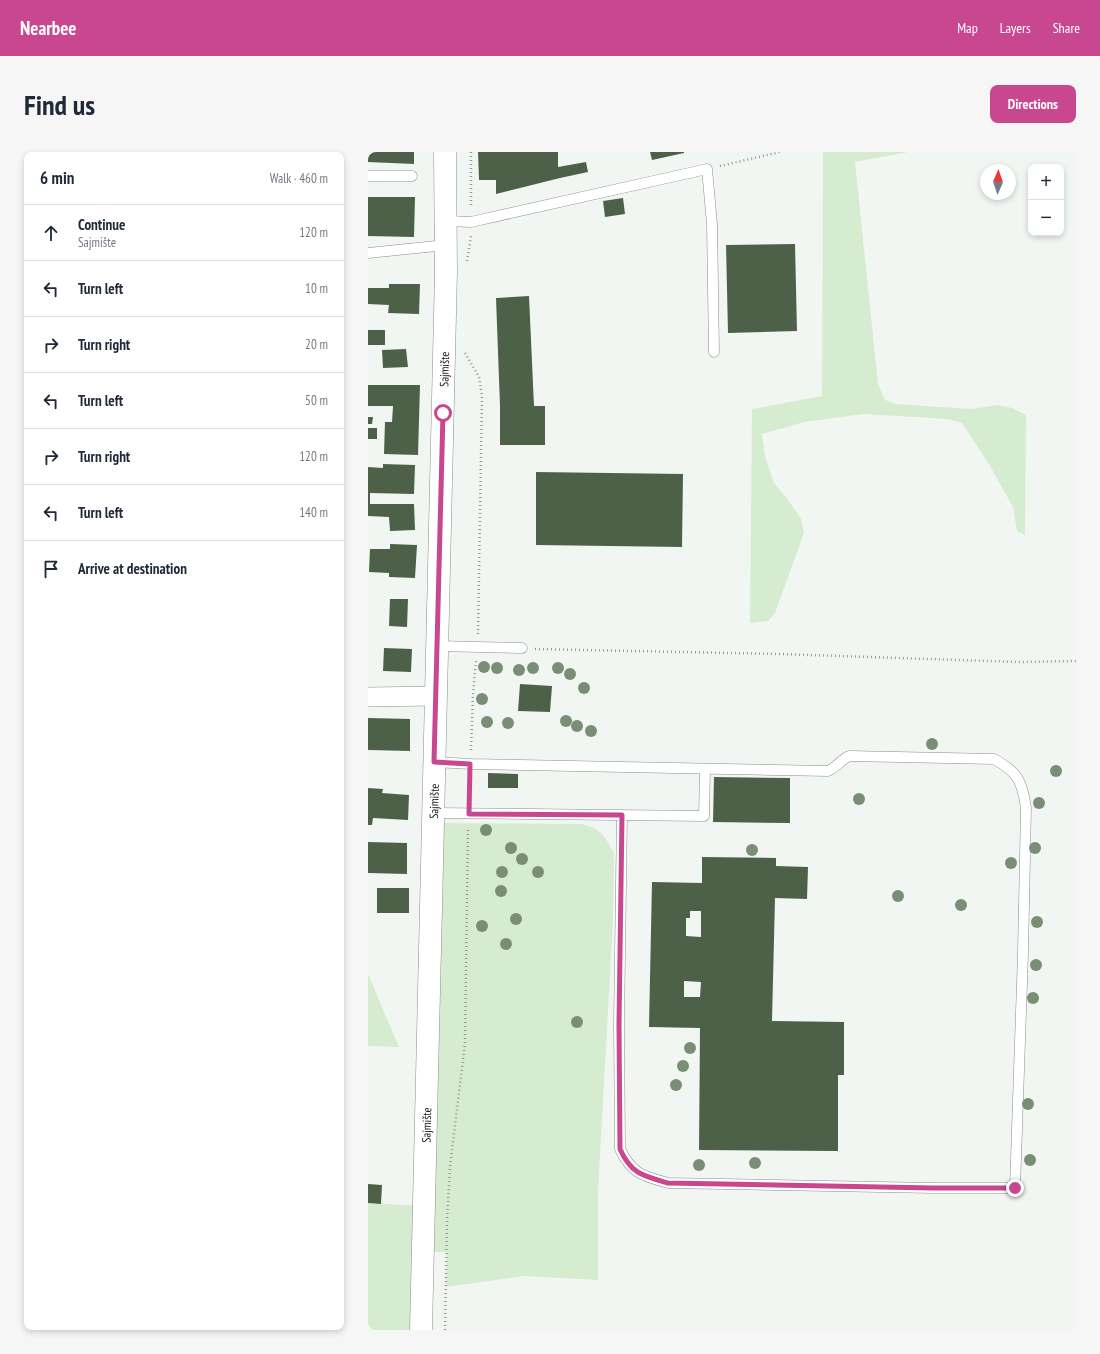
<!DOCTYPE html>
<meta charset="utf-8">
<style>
:root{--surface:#fff;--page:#f6f6f7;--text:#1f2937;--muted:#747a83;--line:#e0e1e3;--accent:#c9478e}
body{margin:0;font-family:"PT Sans Narrow",sans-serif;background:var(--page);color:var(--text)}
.controls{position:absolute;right:12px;top:12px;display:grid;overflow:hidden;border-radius:8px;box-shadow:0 2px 6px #0003}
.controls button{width:36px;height:36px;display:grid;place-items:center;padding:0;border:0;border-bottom:1px solid var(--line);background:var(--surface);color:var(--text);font:20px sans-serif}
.compass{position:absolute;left:612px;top:12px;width:36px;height:36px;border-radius:50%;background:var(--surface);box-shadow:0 2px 6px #0003;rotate:2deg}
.stop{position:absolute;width:12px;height:12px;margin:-9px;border:3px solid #c9478e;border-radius:50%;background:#fff}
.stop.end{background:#c9478e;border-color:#fff;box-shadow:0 1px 4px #0008}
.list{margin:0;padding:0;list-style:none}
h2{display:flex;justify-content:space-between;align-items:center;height:52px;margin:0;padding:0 16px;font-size:17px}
h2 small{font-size:13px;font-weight:400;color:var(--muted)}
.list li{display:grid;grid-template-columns:26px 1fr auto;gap:12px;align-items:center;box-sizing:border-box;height:56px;padding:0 16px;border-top:1px solid var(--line)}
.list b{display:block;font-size:15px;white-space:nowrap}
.list p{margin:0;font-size:13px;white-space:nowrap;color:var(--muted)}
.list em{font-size:13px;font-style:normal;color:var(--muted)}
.icon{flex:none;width:22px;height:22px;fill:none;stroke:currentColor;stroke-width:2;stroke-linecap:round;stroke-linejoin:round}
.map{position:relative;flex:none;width:708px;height:1178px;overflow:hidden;border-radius:8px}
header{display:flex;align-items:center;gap:24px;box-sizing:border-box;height:56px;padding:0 20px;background:var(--accent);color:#fff}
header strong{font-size:19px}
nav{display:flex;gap:22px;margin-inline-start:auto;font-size:14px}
.intro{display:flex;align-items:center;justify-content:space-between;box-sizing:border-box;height:96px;padding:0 24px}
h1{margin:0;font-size:28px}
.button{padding:10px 18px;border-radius:8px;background:var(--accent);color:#fff;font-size:14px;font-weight:700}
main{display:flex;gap:24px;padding:0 24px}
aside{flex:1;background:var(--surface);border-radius:8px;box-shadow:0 2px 6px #0003}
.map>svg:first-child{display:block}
.green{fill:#d6ecd1}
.building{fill:#4c6148;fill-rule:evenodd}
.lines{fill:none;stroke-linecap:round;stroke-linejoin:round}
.lane-casing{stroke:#8b8e8a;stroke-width:11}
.street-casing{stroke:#8b8e8a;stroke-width:20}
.primary-casing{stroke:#8b8e8a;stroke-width:23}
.path{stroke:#969896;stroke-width:2.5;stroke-dasharray:1 3;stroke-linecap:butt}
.lane{stroke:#fff;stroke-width:10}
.street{stroke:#fff;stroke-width:19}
.primary{stroke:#fff;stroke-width:22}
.tree{fill:#7a8e75}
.route{stroke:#c9478e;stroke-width:5}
.labels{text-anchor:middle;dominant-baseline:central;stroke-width:4;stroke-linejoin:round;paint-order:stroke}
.street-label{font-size:12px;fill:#161716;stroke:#f2f6f2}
</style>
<header>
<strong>Nearbee</strong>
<nav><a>Map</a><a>Layers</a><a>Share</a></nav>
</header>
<div class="intro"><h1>Find us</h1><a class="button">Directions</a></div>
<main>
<aside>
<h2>6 min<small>Walk · 460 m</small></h2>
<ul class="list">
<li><svg class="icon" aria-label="ahead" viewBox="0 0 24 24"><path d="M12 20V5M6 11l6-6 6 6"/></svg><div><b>Continue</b><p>Sajmište</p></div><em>120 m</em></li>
<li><svg class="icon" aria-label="left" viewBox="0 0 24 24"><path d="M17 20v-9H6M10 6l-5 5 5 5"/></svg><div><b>Turn left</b></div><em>10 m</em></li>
<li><svg class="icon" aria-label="right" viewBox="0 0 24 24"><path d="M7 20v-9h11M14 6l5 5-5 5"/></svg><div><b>Turn right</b></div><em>20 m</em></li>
<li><svg class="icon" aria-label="left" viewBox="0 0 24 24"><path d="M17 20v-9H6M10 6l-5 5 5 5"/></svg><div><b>Turn left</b></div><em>50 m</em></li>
<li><svg class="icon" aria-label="right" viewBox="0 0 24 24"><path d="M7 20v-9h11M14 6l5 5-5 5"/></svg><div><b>Turn right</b></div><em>120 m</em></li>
<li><svg class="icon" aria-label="left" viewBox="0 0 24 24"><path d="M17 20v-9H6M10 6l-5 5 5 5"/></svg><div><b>Turn left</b></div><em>140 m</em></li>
<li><svg class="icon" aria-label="arrive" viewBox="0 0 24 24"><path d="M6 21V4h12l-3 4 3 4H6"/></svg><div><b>Arrive at destination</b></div></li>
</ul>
</aside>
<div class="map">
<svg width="708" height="1178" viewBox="0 0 708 1178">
<rect width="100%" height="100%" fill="#f2f6f2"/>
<path class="green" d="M455,0h85l-53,10 23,222 7,16 11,4 76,5 26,-4 14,3 14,7 -1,120 -8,-4 -4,-24 -23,-41 -28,-43 -15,-4 -83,-5 -60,8 -42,12 3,22 9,27 13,15 14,21 3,14 -29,80 -7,8 -18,2 2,-214 70,-13z
M65,671l149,1 13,4 9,8 10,17 -1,67 -15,271v89l-74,-4 -78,11 1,-35h-25l-1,78h-53v-127l56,3z
M0,822l31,73 -31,-1z"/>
<path class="building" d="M0,0h46v12l-46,-2z
M110,0h80v15l28,-5 2,10 -28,6 -64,16v-14h-17z
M282,0h34v1l-32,7z
M0,45h47l-1,40 -46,-1z
M255,46l2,16 -20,3 -2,-16z
M427,92l2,87 -69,2 -2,-88z
M21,132h31l-1,30 -31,-1 1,-8 -21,-1v-16h21z
M161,144l5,110h11v39h-45v-39l-4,-108z
M0,178h17v15h-17z
M38,197l2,18 -25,1 -1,-18z
M0,233h52l-2,70 -34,-1 1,-32h7l1,-16h-25z
M0,265h5l-1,7h-4z
M0,276h9v11h-9z
M15,312l32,1 -1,29 -44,-1v11h44l1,26 -25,1 -1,-14 -21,-1v-49l15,1z
M168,320l147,2 -1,73 -146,-2z
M22,392l27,1 -2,33 -26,-1v-4l-20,-1 1,-23h20z
M22,447h18l-1,28 -18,-1z
M16,496l28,1 -1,23 -28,-1z
M152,532l32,2 -2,26 -32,-1z
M0,566l42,1v32l-42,-1z
M120,621l30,1v14h-30z
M346,625l76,1v45l-77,-1z
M0,636l15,1 -1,4 27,2 -1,25 -35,-2 -1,7h-4z
M0,690l39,1v31l-39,-1z
M334,705l74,1v8l32,1 -1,32 -32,-1 -3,123 72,1v53h-6v76l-139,-1 1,-122 -51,-1 3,-145 50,1zM322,759h11v26l-15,-1v-18h4zM316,829l17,1 -1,15h-16z
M9,736h32v25h-32z
M0,1032l14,1 -1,19 -13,-1z"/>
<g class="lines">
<defs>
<path id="lane" d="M0,24h44
M79,69l24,1 236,-53 5,55 2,128
M0,101l78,-8
M69,494l85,2
M66,610l37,2 357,7c9,-4 13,-11 21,-15l145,3c24,13 28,22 32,49l-3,145 -8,235h-82l-265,-5c-25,-7 -36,-9 -48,-34l-1,-125 3,-209
M65,661l271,3 1,-47"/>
<path id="street" d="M0,545l68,-1"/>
<g id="primary">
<path id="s1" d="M53,1178l25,-1058 -1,-120"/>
</g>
</defs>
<use href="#lane" class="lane-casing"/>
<use href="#street" class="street-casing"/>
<use href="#primary" class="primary-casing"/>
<path class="path" d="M103,0v55
M352,14l60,-14
M99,109l4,-25
M97,201l14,24 3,19 -4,238
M167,497l245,5 239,8 57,-1
M103,598l2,-55 3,-34
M101,648l1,-23
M77,1178l2,-109 3,-54 15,-124 3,-216"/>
<use href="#lane" class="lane"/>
<use href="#street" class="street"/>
<use href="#primary" class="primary"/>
</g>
<g class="tree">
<circle cx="116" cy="515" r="6"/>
<circle cx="129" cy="516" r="6"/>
<circle cx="165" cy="516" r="6"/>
<circle cx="190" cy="516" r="6"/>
<circle cx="151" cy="518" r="6"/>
<circle cx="202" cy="522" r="6"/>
<circle cx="216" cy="536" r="6"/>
<circle cx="114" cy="547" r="6"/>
<circle cx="198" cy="569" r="6"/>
<circle cx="119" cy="570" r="6"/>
<circle cx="140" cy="571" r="6"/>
<circle cx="209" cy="574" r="6"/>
<circle cx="223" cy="579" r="6"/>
<circle cx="564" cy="592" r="6"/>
<circle cx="688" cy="619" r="6"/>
<circle cx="491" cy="647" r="6"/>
<circle cx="671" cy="651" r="6"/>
<circle cx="118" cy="678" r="6"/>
<circle cx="143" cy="696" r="6"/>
<circle cx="667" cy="696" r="6"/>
<circle cx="384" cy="698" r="6"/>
<circle cx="154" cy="707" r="6"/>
<circle cx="643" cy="711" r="6"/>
<circle cx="134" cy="720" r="6"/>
<circle cx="170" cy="720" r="6"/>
<circle cx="133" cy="739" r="6"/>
<circle cx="530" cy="744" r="6"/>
<circle cx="593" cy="753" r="6"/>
<circle cx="148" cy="767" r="6"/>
<circle cx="669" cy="770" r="6"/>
<circle cx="114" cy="774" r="6"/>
<circle cx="138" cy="792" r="6"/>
<circle cx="668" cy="813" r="6"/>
<circle cx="665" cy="846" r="6"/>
<circle cx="209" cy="870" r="6"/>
<circle cx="322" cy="896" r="6"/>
<circle cx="315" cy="914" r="6"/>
<circle cx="308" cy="933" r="6"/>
<circle cx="660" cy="952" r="6"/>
<circle cx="662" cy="1008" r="6"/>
<circle cx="387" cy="1011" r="6"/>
<circle cx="331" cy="1013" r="6"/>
</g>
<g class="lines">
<path class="route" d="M75,261l-9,349 36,2 -1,50 153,1 -3,209 1,125c11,25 23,27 48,34l265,5h82"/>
</g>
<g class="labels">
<g class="street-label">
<text stroke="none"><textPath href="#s1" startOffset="961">Sajmište</textPath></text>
<text stroke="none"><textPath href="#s1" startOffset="529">Sajmište</textPath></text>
<text stroke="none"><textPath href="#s1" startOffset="205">Sajmište</textPath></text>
</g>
</g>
</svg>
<div class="controls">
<button>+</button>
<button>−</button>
</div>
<svg class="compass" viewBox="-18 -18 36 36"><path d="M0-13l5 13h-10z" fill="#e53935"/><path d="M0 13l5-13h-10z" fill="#747a83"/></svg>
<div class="stop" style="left:75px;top:261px"></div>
<div class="stop end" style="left:647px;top:1036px"></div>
</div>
</main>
